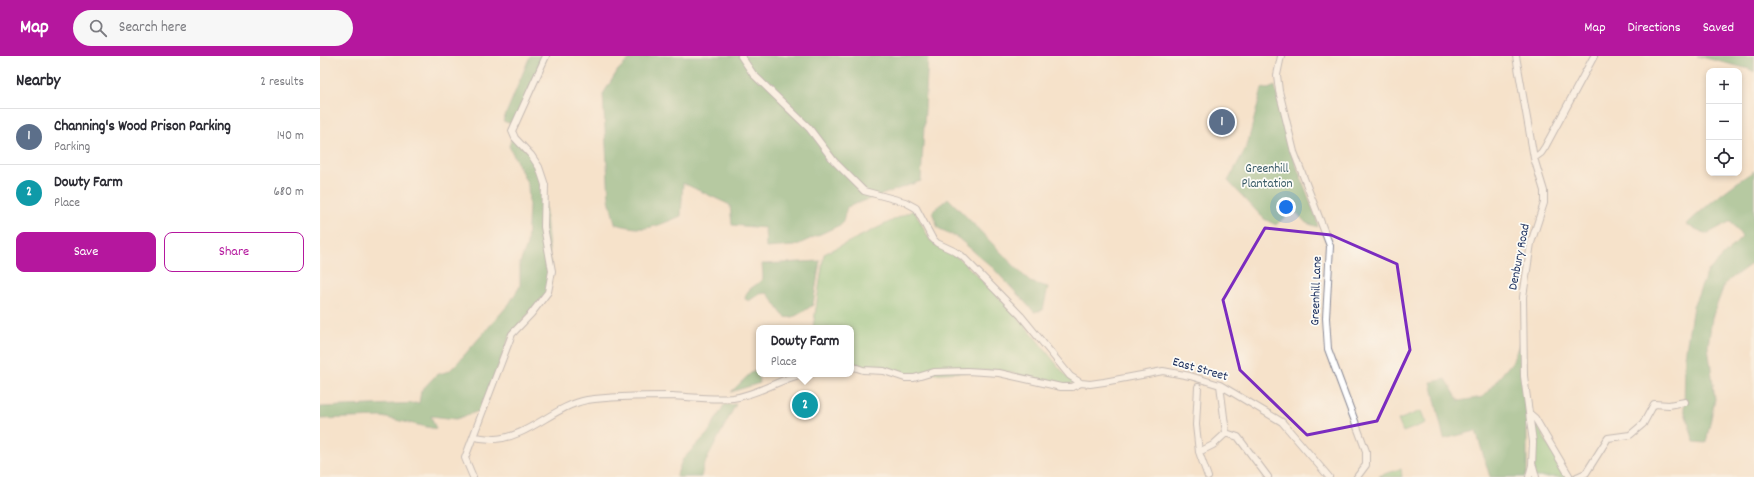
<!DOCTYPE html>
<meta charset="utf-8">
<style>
:root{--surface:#fff;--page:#f7f7f7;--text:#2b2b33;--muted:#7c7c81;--line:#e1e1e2;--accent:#b5179e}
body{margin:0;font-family:Dekko,sans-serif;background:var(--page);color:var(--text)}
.controls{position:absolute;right:12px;top:12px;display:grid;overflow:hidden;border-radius:8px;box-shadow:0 2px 6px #0003}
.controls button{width:36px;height:36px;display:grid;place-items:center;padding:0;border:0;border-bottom:1px solid var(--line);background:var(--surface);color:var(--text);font:20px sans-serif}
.you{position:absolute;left:966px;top:151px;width:14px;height:14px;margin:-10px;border:3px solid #fff;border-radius:50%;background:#1a73e8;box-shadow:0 0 0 6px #1a73e833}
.badge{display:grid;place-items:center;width:26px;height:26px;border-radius:50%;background:var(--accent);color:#fff;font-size:13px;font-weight:700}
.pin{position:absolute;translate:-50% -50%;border:2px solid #fff;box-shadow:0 1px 4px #0006}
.popup{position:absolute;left:436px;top:269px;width:98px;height:52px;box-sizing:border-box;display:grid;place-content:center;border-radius:8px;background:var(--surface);filter:drop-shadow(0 1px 3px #0005);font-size:13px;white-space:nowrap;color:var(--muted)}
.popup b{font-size:15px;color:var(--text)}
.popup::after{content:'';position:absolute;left:50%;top:100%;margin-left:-8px;border:8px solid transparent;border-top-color:var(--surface)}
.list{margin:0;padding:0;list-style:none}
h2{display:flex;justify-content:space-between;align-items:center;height:52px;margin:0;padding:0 16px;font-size:17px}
h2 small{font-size:13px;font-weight:400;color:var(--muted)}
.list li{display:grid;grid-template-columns:26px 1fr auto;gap:12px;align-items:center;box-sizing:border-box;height:56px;padding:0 16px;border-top:1px solid var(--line)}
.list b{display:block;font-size:15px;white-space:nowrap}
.list p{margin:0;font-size:13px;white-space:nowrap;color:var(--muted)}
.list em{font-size:13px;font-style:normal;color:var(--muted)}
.actions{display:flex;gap:8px;padding:12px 16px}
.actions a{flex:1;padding:9px 0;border:1px solid var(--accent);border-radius:8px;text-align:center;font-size:14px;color:var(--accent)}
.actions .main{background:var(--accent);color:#fff}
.icon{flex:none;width:22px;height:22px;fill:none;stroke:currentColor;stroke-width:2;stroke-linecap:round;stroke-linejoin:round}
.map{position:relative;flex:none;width:1434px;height:421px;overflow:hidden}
header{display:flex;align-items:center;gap:24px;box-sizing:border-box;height:56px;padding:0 20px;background:var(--accent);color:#fff}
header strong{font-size:19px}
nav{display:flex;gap:22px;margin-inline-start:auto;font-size:14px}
.search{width:280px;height:36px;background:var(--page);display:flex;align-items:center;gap:10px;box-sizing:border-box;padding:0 14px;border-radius:22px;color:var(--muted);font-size:15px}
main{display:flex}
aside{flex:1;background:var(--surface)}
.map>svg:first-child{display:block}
.green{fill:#81c681;stroke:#4e7a70}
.forest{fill:#68ab6f;stroke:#426d66}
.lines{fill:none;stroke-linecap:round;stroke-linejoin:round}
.minor-casing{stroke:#888894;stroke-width:8}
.minor{stroke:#fff;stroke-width:6}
.marked{fill:none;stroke:#7b2cbf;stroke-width:3;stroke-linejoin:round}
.labels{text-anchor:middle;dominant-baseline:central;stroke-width:3.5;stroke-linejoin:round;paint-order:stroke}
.park-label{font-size:13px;fill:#3a5c68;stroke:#fdfcf7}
.street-label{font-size:13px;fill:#1b2f5e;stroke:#fdfcf7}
</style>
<header>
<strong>Map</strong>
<div class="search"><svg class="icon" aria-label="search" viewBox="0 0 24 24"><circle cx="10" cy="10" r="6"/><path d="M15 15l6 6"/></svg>Search here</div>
<nav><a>Map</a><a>Directions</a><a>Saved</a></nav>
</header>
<main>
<aside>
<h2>Nearby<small>2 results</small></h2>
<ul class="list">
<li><span class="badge" style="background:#5c6f8a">1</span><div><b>Channing's Wood Prison Parking</b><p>Parking</p></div><em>140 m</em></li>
<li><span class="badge" style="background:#0f9aa8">2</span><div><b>Dowty Farm</b><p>Place</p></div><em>680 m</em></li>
</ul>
<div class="actions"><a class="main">Save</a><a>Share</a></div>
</aside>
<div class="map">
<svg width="1434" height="421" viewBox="0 0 1434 421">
<rect width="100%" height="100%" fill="#fdfcf7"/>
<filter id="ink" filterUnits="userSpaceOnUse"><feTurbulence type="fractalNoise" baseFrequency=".025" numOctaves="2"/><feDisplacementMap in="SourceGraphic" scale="8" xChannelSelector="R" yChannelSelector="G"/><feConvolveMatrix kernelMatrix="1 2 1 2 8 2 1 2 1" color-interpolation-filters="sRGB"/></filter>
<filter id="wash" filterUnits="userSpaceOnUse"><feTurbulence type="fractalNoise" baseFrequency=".012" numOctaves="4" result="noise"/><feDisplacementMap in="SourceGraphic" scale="16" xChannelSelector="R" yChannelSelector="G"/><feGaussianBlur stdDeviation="0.9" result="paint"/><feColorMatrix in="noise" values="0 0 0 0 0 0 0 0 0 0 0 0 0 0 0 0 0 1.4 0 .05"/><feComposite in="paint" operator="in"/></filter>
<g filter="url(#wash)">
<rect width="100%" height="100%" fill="#f6e2ca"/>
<path class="green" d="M594,154l16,30 30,19 33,32 26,27 48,59 9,6 -15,2 -61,-15 -95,5 -15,-6 -23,-2 -16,-5v-34h-38l11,-74z
M1101,355l5,12 -23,9 -5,-12z
M1213,366h2l32,55h-36l4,-13z
M1081,413l1,8h-23l-1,-1z"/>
<path class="forest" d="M210,0h16l-32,69 -11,-4z
M313,0h295l-7,125 -74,26 -5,17 -47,22 -29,2 -1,-20 -33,-3 -2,-20 -47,-22 -2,33c-29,12 -34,16 -66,8l-6,-25 -6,-105 15,-24z
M1377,0h57v16l-5,-3z
M955,30l14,60 27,71 2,10 -12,-4 -10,-11h-6l-14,13 -12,-6 -36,-38 19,-35 15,-58 6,1z
M192,81l15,13 16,30 8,92 -3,20 -38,43 -28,75 -26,9 -25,-3 5,13 -54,-12 -62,2v-12l99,-4 2,-12 15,-16 13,-4 10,-10 50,-57 11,-18v-23l7,-18 2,-41 -1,-19 -19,-39z
M1434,115v91l-29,21 -13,35 -4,28 7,53 -9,44 -12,-1 -10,-33 1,-53 8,-50 15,-35 34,-34 -11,-16 -24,13 -21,-9c21,-20 43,-38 68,-54z
M628,142l82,84 18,5 -5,23 -9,2 -41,-44 -35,-30 -20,-10 -6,-16z
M500,205l-7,44c-33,23 -26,12 -46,-12l-8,1 -10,7 -4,-2c1,-12 12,-12 18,-21l-1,-14z
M1201,284v30l6,50v51l-2,6h-35l-14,-46 -32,8 -13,-57 15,-3 13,22 24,-4 29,-35z
M434,314h3l3,13 -29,9z
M416,348l-32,61 -3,12h-25l6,-17 26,-27 16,-28z"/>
</g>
<g filter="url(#ink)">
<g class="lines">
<defs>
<path id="minor" d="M421,0l12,18 56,54 25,33 30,30 41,11 11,6 16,30 5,5 17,8 8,5 59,60 49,60 11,7
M961,0l-4,19 2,16 15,61 36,94 -4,72 2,31 38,102v14l-9,12
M1196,0l18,102 10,33v12l-13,40 -8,54 1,79 9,66 -1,23 -3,12
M1214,102l7,-5 4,-6 49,-91
M531,310l12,4 21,1 21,7h9l20,-6 33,-1 32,2 62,14h11l9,-4 9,1 14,-2 59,-11 27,5 30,9 62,37 47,55
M900,329l6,48 12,4 30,40
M878,331l-2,38 3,27 9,25
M1209,357l6,5 35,59
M154,381c7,1 14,2 21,2 34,-2 59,-33 92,-39 28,-4 57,-4 85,-4 20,1 41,4 61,2 24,-3 45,-18 69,-24
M879,396l14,-7 13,-12
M1213,410l3,11
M153,421l-8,-19 47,-124 19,-20 17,-22 4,-21 -8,-44 1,-42 -6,-18 -8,-12 -16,-17 -3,-7 34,-75
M1257,421l9,-4 22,-35 22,-3 13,-11 11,-20 15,1 16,-3"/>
</defs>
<use href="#minor" class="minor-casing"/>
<use href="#minor" class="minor"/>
</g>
</g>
<path d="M0 0H1434V421H0ZM945,172l66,7 66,29 13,86 -33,71 -70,14 -67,-65 -17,-70z" fill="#f6e2ca" fill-opacity=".55" fill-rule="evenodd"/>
<path class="marked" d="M945,172l66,7 66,29 13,86 -33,71 -70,14 -67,-65 -17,-70z"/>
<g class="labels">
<g class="park-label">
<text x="947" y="113">Greenhill<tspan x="947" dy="15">Plantation</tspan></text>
</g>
<g class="street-label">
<text transform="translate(1200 201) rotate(-79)">Denbury Road</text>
<text transform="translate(997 235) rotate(-88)">Greenhill Lane</text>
<text transform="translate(880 314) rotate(16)">East Street</text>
</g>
</g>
</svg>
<div class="controls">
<button>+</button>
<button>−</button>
<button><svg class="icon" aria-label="locate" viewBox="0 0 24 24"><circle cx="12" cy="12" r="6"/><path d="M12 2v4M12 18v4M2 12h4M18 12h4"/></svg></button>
</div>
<div class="you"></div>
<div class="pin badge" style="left:902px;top:66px;background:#5c6f8a">1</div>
<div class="pin badge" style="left:485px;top:349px;background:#0f9aa8">2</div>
<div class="popup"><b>Dowty Farm</b>Place</div>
</div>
</main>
